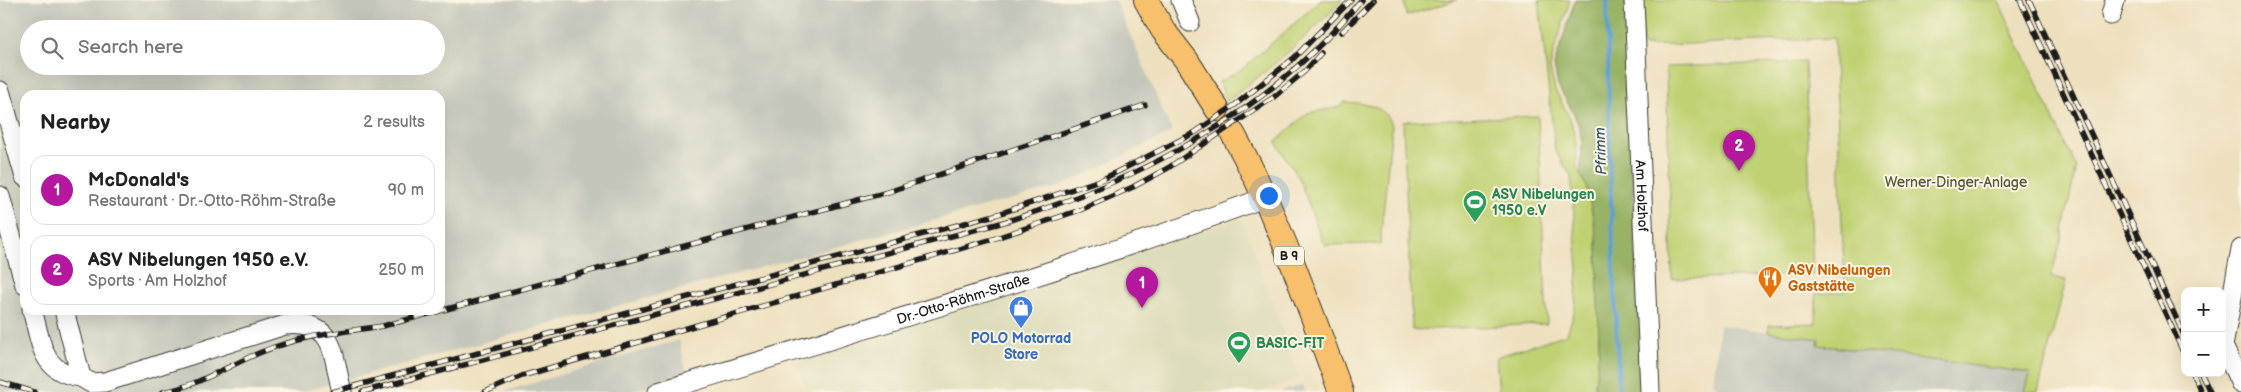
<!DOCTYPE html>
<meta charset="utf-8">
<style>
:root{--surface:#fff;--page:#f2f2f2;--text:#202124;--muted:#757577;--line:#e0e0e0;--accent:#b5179e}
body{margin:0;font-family:"Balsamiq Sans",sans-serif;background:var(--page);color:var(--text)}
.controls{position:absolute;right:15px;bottom:15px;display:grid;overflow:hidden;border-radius:10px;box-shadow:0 5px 20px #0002}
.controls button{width:45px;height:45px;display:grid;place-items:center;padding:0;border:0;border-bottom:1px solid var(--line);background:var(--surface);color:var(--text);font:25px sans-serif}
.you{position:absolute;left:1268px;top:195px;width:18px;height:18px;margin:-12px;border:4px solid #fff;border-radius:50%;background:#1a73e8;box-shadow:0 0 0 8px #1a73e833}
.badge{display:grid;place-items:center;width:32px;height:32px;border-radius:50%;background:var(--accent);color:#fff;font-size:16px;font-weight:700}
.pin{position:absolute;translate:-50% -41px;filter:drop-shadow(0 1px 2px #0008)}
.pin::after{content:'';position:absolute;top:26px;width:18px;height:15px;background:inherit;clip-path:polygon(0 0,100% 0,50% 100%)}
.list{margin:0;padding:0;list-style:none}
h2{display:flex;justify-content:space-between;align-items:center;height:65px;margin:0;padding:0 20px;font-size:21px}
h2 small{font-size:16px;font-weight:400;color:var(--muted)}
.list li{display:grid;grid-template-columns:32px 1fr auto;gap:15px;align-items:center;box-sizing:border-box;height:70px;margin:0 10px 10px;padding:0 10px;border:1px solid var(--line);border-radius:15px}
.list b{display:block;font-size:19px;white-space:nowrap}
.list p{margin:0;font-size:16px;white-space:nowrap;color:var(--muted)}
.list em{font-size:16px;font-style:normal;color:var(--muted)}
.icon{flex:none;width:28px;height:28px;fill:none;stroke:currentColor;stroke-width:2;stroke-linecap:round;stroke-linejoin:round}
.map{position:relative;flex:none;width:2241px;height:392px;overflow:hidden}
.search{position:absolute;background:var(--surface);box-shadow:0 5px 20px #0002;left:20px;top:20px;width:425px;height:55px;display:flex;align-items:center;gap:12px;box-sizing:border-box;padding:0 18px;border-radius:28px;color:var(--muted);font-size:19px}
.panel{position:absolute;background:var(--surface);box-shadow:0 5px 20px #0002;left:20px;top:90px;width:425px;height:225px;border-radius:15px}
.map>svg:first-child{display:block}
.built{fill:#deddbb}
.industrial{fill:#c3c6b9;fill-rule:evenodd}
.green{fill:#c0d173;stroke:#6e7648}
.forest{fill:#98b365;stroke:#5a6840}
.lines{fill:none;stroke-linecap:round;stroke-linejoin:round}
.stream{stroke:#5f9fd2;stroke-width:4}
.minor-casing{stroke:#3b3934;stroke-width:21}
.major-casing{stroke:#3b3934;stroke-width:26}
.minor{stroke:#fff;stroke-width:19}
.major{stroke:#f8bf6c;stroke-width:24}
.rail-casing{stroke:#1c1c1c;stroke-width:5.5}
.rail{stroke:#fcf5e5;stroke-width:4;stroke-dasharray:11;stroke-linecap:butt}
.labels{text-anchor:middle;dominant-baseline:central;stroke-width:4;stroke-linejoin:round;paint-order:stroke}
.shield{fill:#fcf5e5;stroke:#5f5d58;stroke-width:1}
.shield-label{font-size:12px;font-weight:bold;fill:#1c1c1c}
.park-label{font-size:14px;fill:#555b3a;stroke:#fcf5e5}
.leisure-label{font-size:14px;font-weight:bold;fill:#27864d;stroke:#fcf5e5;text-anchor:start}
.street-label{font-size:14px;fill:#1c1c1c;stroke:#fcf5e5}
.food-label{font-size:14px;font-weight:bold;fill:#c56008;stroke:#fcf5e5;text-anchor:start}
.shop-label{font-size:14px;font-weight:bold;fill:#366cbe;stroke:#fcf5e5}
.water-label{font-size:15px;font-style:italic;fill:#3a576e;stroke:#fcf5e5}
</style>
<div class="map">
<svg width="2241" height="392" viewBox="0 0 2241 392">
<rect width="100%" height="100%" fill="#fcf5e5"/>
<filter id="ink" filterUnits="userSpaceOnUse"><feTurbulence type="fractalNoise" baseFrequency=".02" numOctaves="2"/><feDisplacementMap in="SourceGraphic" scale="10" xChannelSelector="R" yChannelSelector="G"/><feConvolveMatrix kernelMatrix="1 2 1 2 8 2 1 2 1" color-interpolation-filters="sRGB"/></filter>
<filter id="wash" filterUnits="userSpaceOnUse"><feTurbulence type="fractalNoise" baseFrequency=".0096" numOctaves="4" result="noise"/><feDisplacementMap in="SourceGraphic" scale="20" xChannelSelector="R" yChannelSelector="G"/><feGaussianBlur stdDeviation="1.12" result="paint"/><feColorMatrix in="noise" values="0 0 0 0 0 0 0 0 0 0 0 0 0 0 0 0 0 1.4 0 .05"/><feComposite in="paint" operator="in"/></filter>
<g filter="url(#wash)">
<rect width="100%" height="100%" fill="#ede0be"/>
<path class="built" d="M1237,220h4l3,4 56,155 -41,13h-452l-10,-29z"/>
<path class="industrial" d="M0,0h1115l57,132 -111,54 -760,206h-301zM29,29h407v37h-407zM25,95h415v215h-415z
M1720,325l99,14v6l211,28 -5,19h-309l1,-6 -4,-2z
M679,340l8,34 -58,18h-126z
M1303,385l2,7h-25z"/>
<path class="green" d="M1321,0h21c-34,38 -74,70 -115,101l-8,-19 22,-12z
M1404,0h53l-51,16z
M1539,0h31l-16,51 -4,17 5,22 15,28 5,15 2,36 10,18 10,51 2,113 -5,41h-95l-3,-35 71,-23 8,-25 3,-38 -7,-95 -16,-25z
M1641,0h357l78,167 -15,74 -10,36 15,3 -28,112h-13l5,-19 -212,-28 1,-6 -51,-7 1,-7 47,-2v-29l29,-2 -11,-254 -191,8z
M1805,62l8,213 -141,4 -6,-212z
M1344,102c18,1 43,3 48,24l-12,118 -56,1 -25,-66 -23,-37 31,-29 33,-6z
M1538,116l9,208 -135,6 -9,-209z"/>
<path class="forest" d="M1575,0h51l15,392h-47l5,-41 -2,-113 -10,-51 -7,-13 2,-27 -2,-17 -6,-16 -16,-28 -4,-20z"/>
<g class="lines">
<path class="stream" d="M1607,0l3,173 9,219"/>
</g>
</g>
<g filter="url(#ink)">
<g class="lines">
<defs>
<g id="minor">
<path d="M1181,0l9,22"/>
<path id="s1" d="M1634,0l16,392"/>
<path d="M2111,15l4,-15"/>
<path d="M0,91l25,86"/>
<path d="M0,196l25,89"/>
<path d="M2241,249l-18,97 18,38"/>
<path d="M32,310c10,33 8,62 49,67"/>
<path d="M64,310l17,67 10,6 14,-1 180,-57c51,-5 47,28 57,67"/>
<path id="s2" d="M658,392c203,-62 407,-121 606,-194"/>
</g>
<path id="major" d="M1146,0l17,30 24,31 30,48
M1233,134c45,81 75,171 108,258"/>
</defs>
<use href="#minor" class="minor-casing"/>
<use href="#major" class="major-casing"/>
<use href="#minor" class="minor"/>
<use href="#major" class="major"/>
<defs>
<path id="rail" d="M2020,0l165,356
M2029,0l156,337
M1342,32l31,-32
M2193,373l8,19
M2201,373l9,19
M0,382l34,10
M163,392c34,-6 65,-26 96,-39 41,-17 80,-21 124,-27l505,-134 257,-87
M332,392l663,-177 108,-36 91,-46 41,-28 59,-47 57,-58
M362,392l635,-168c141,-42 269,-108 364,-224
M485,392l37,-16 468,-136 90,-30 53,-23 35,-19 106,-71 31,-26 16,-18"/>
</defs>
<use href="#rail" class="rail-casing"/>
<use href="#rail" class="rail"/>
</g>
</g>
<defs>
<symbol id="stadium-pin" viewBox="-11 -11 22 30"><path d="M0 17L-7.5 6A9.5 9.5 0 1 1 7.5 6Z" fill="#2e9e5b" stroke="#fcf5e5"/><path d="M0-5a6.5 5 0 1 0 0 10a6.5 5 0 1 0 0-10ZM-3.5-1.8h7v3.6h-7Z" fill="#fff"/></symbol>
<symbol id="restaurant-pin" viewBox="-11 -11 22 30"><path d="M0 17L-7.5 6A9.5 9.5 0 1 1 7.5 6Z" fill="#e8710a" stroke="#fcf5e5"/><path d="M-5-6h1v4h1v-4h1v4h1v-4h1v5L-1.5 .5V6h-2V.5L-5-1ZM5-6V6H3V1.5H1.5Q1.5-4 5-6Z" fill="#fff"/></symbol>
<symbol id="shop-pin" viewBox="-11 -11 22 30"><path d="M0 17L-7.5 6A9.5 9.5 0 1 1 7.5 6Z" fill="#3f7fe0" stroke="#fcf5e5"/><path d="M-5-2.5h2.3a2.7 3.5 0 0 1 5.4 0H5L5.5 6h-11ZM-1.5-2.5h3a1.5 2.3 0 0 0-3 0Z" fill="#fff"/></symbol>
</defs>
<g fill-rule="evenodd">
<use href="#stadium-pin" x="1461" y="188" width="28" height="38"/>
<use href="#restaurant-pin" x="1756" y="264" width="28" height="38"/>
<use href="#shop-pin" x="1007" y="294" width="28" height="38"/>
<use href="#stadium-pin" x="1225" y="329" width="28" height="38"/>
</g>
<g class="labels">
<rect class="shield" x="1274" y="246.5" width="30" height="19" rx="4"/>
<g class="shield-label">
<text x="1289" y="256">B 9</text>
</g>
<g class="park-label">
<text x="1956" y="182">Werner-Dinger-Anlage</text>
</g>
<g class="leisure-label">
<text x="1492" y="194">ASV Nibelungen<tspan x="1492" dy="16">1950 e.V</tspan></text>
<text x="1256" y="343">BASIC-FIT</text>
</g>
<g class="street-label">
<text stroke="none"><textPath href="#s1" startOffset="196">Am Holzhof</textPath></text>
<text stroke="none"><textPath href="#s2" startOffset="319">Dr.-Otto-Röhm-Straße</textPath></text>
</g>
<g class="food-label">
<text x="1788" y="270">ASV Nibelungen<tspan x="1788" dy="16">Gaststätte</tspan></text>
</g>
<g class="shop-label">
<text x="1021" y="338">POLO Motorrad<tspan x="1021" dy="16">Store</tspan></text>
</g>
<g class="water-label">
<text transform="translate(1601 151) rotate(-92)">Pfrimm</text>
</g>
</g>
</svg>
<div class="controls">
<button>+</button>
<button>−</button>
</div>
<div class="you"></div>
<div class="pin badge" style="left:1142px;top:308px">1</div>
<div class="pin badge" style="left:1739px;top:171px">2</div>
<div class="search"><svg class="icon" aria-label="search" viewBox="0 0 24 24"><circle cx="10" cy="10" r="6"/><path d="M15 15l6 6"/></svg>Search here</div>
<section class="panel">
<h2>Nearby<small>2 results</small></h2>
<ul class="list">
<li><span class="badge">1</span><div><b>McDonald's</b><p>Restaurant · Dr.-Otto-Röhm-Straße</p></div><em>90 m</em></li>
<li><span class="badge">2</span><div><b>ASV Nibelungen 1950 e.V.</b><p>Sports · Am Holzhof</p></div><em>250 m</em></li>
</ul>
</section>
</div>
